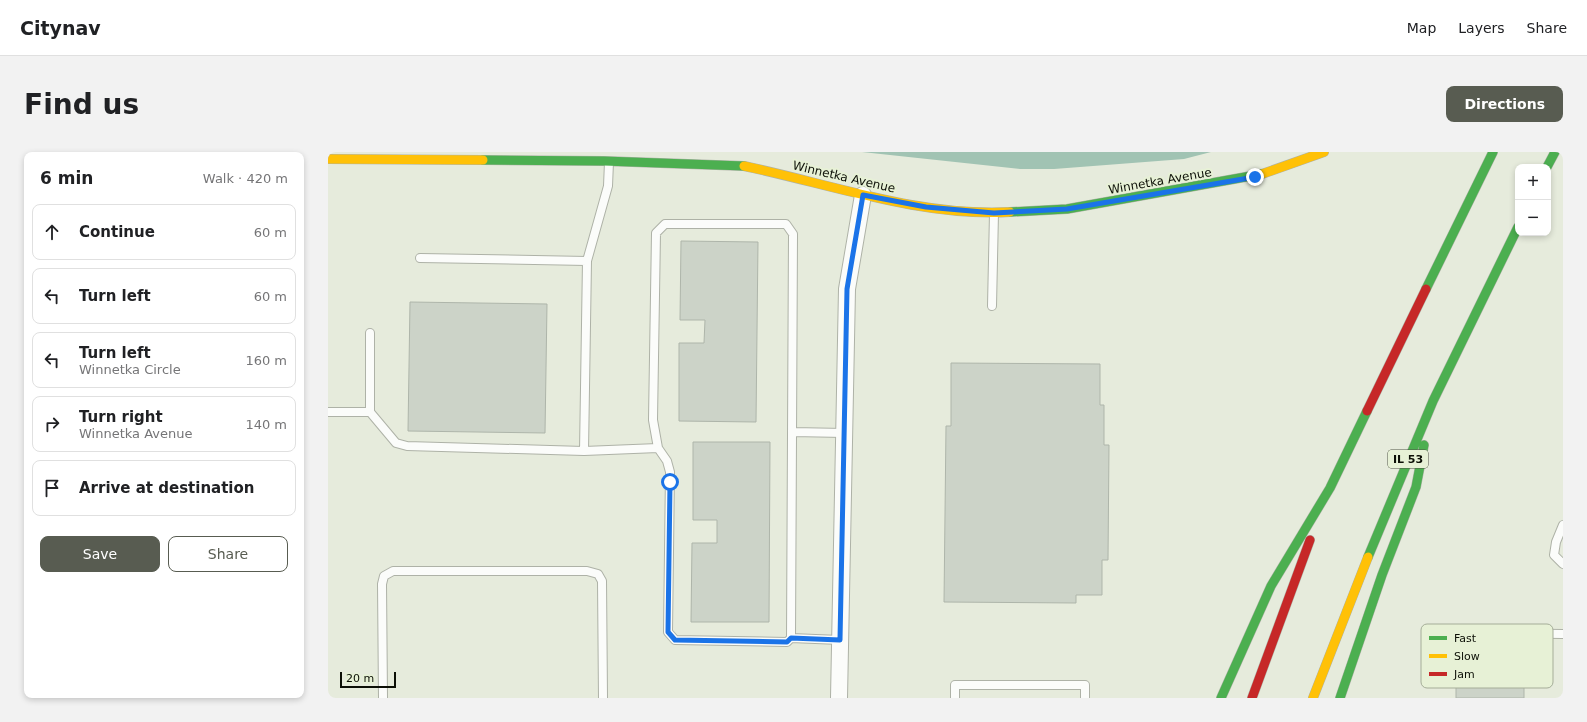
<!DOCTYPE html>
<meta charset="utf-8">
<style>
:root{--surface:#fff;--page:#f2f2f2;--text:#202124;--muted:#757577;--line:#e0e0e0;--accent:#585c51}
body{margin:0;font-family:"DejaVu Sans",sans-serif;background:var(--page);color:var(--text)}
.controls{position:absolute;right:12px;top:12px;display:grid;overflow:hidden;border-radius:8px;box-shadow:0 2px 6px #0003}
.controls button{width:36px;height:36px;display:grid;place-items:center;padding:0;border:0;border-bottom:1px solid var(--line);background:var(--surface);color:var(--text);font:20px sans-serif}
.scale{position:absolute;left:12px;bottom:10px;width:56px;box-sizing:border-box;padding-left:4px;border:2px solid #0c0f06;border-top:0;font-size:11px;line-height:14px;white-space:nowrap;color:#0c0f06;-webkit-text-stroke:3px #e7f1d6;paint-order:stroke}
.stop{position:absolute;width:12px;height:12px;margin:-9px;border:3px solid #1a73e8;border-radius:50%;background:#fff}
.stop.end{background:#1a73e8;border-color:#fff;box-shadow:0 1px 4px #0008}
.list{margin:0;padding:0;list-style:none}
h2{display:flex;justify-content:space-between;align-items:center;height:52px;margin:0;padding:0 16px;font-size:17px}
h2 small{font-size:13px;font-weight:400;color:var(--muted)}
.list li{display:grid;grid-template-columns:26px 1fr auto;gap:12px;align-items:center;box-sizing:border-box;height:56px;margin:0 8px 8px;padding:0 8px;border:1px solid var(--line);border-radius:8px}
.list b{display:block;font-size:15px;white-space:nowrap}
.list p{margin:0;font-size:13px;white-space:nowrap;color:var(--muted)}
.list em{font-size:13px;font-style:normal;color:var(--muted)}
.actions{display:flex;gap:8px;padding:12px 16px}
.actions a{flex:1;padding:9px 0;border:1px solid var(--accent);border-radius:8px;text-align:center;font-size:14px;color:var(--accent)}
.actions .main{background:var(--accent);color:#fff}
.icon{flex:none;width:22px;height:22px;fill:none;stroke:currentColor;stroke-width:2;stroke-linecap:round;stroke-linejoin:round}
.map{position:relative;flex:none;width:1235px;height:546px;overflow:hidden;border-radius:8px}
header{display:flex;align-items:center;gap:24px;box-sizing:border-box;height:56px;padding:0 20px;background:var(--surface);border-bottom:1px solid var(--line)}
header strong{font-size:19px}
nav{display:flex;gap:22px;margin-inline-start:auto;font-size:14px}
.intro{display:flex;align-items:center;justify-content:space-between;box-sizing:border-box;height:96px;padding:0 24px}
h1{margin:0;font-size:28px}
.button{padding:10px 18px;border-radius:8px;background:var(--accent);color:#fff;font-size:14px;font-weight:700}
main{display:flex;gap:24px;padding:0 24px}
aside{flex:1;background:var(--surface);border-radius:8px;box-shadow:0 2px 6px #0003}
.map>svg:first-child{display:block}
.water{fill:#a1c3b3}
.building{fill:#ccd3c8;stroke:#aeb5aa}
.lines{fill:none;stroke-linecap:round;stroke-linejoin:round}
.lane-casing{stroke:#aeb2a7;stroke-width:10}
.street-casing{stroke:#aeb2a7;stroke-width:18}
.fast-casing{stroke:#aeb2a7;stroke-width:10}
.slow-casing{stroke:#aeb2a7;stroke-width:10}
.jam-casing{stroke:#aeb2a7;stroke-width:10}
.lane{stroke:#fbfcfa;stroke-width:8}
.street{stroke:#fbfcfa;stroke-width:16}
.fast{stroke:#4caf50;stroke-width:9}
.slow{stroke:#ffc107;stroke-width:9}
.jam{stroke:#c62828;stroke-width:9}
.route{stroke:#1a73e8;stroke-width:5}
.labels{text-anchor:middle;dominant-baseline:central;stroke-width:4;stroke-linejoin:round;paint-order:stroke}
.shield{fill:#e7f1d6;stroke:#4e5344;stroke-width:1}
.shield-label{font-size:11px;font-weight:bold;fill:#0c0f06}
.street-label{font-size:12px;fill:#0c0f06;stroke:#e7f1d6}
.key{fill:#e7f1d6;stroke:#a5ad98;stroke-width:1}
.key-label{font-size:11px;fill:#0c0f06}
</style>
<header>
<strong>Citynav</strong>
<nav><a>Map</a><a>Layers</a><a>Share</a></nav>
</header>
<div class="intro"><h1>Find us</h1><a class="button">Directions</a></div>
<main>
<aside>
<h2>6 min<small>Walk · 420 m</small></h2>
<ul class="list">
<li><svg class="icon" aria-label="ahead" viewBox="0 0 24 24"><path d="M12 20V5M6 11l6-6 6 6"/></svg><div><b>Continue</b></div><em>60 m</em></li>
<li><svg class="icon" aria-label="left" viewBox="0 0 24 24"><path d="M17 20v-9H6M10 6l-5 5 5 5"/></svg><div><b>Turn left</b></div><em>60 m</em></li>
<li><svg class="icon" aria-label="left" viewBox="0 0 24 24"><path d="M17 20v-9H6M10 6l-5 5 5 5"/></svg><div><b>Turn left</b><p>Winnetka Circle</p></div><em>160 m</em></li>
<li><svg class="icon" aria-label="right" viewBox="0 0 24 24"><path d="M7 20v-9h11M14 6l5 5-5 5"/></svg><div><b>Turn right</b><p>Winnetka Avenue</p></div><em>140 m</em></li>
<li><svg class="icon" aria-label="arrive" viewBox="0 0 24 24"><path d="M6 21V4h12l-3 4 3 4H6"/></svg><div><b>Arrive at destination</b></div></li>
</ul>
<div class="actions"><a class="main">Save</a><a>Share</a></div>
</aside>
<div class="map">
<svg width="1235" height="546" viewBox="0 0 1235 546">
<rect width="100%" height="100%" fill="#e6ebdc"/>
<path class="water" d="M534,0h349l-27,7 -130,10h-34z"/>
<path class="building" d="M353,89l77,1 -2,180 -77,-1v-78h25l1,-23h-25z
M82,150l137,2 -2,129 -137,-2z
M623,211l149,1v41h4v40h5l-1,115h-6v35h-26v8l-132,-1 2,-176h5z
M365,290h77l-1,180h-78l1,-79h25v-23h-24z
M1128,527l68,1v18h-68z"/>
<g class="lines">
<defs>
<path id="lane" d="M337,72h121l7,10 -2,404 -4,4 -112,-2 -7,-8 2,-160 -3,-11 -9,-13 -5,-28 3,-187z
M92,106l167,3
M664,154l2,-93
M42,181v79
M0,260h42l26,31 11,3 177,5 74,-3
M465,280l51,1
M256,299l3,-190 21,-75 1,-24
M1235,373l-7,17 -2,13 9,9
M1144,481l91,1
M463,486l49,2
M55,546l-1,-114 2,-8 9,-5h194l11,3 4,7 1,117
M627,546v-13h130v13"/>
<path id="street" d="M511,546l8,-409 16,-94"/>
<path id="fast" d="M155,8l121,1 140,5
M1219,15l8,-15
M682,60l57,-3 195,-35
M1098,137l67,-137
M1040,405l65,-156 85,-174
M893,546l50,-112 59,-98 37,-77
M1012,546l42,-123 34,-88 8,-42"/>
<path id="slow" d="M0,7l155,1
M416,14c86,18 176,51 266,46
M934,22l62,-22
M985,546l55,-141"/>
<path id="jam" d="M1039,259l59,-122
M924,546l58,-158"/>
</defs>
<use href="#lane" class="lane-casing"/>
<use href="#street" class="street-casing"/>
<use href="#fast" class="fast-casing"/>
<use href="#slow" class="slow-casing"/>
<use href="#jam" class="jam-casing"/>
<use href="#lane" class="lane"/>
<use href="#street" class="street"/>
<use href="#fast" class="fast"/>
<use href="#slow" class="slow"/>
<use href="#jam" class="jam"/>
</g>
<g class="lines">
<path class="route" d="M342,330l-2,150 7,8 112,2 4,-4 49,2 7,-351 16,-94 63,12 68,6 73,-4 188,-32"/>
</g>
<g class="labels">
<rect class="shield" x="1060" y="298" width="40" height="18" rx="3"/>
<g class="shield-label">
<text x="1080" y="307">IL 53</text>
</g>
<g class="street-label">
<text transform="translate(516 25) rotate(13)">Winnetka Avenue</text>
<text transform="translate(832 29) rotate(-10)">Winnetka Avenue</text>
</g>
</g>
<rect x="1093" y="472" width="132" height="64" rx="6" class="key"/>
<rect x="1101" y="484" width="18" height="4" fill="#4caf50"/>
<rect x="1101" y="502" width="18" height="4" fill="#ffc107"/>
<rect x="1101" y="520" width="18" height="4" fill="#c62828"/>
<g class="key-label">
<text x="1126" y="490">Fast</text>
<text x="1126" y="508">Slow</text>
<text x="1126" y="526">Jam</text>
</g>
</svg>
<div class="controls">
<button>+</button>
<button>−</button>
</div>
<div class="scale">20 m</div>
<div class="stop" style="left:342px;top:330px"></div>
<div class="stop end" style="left:927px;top:25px"></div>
</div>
</main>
